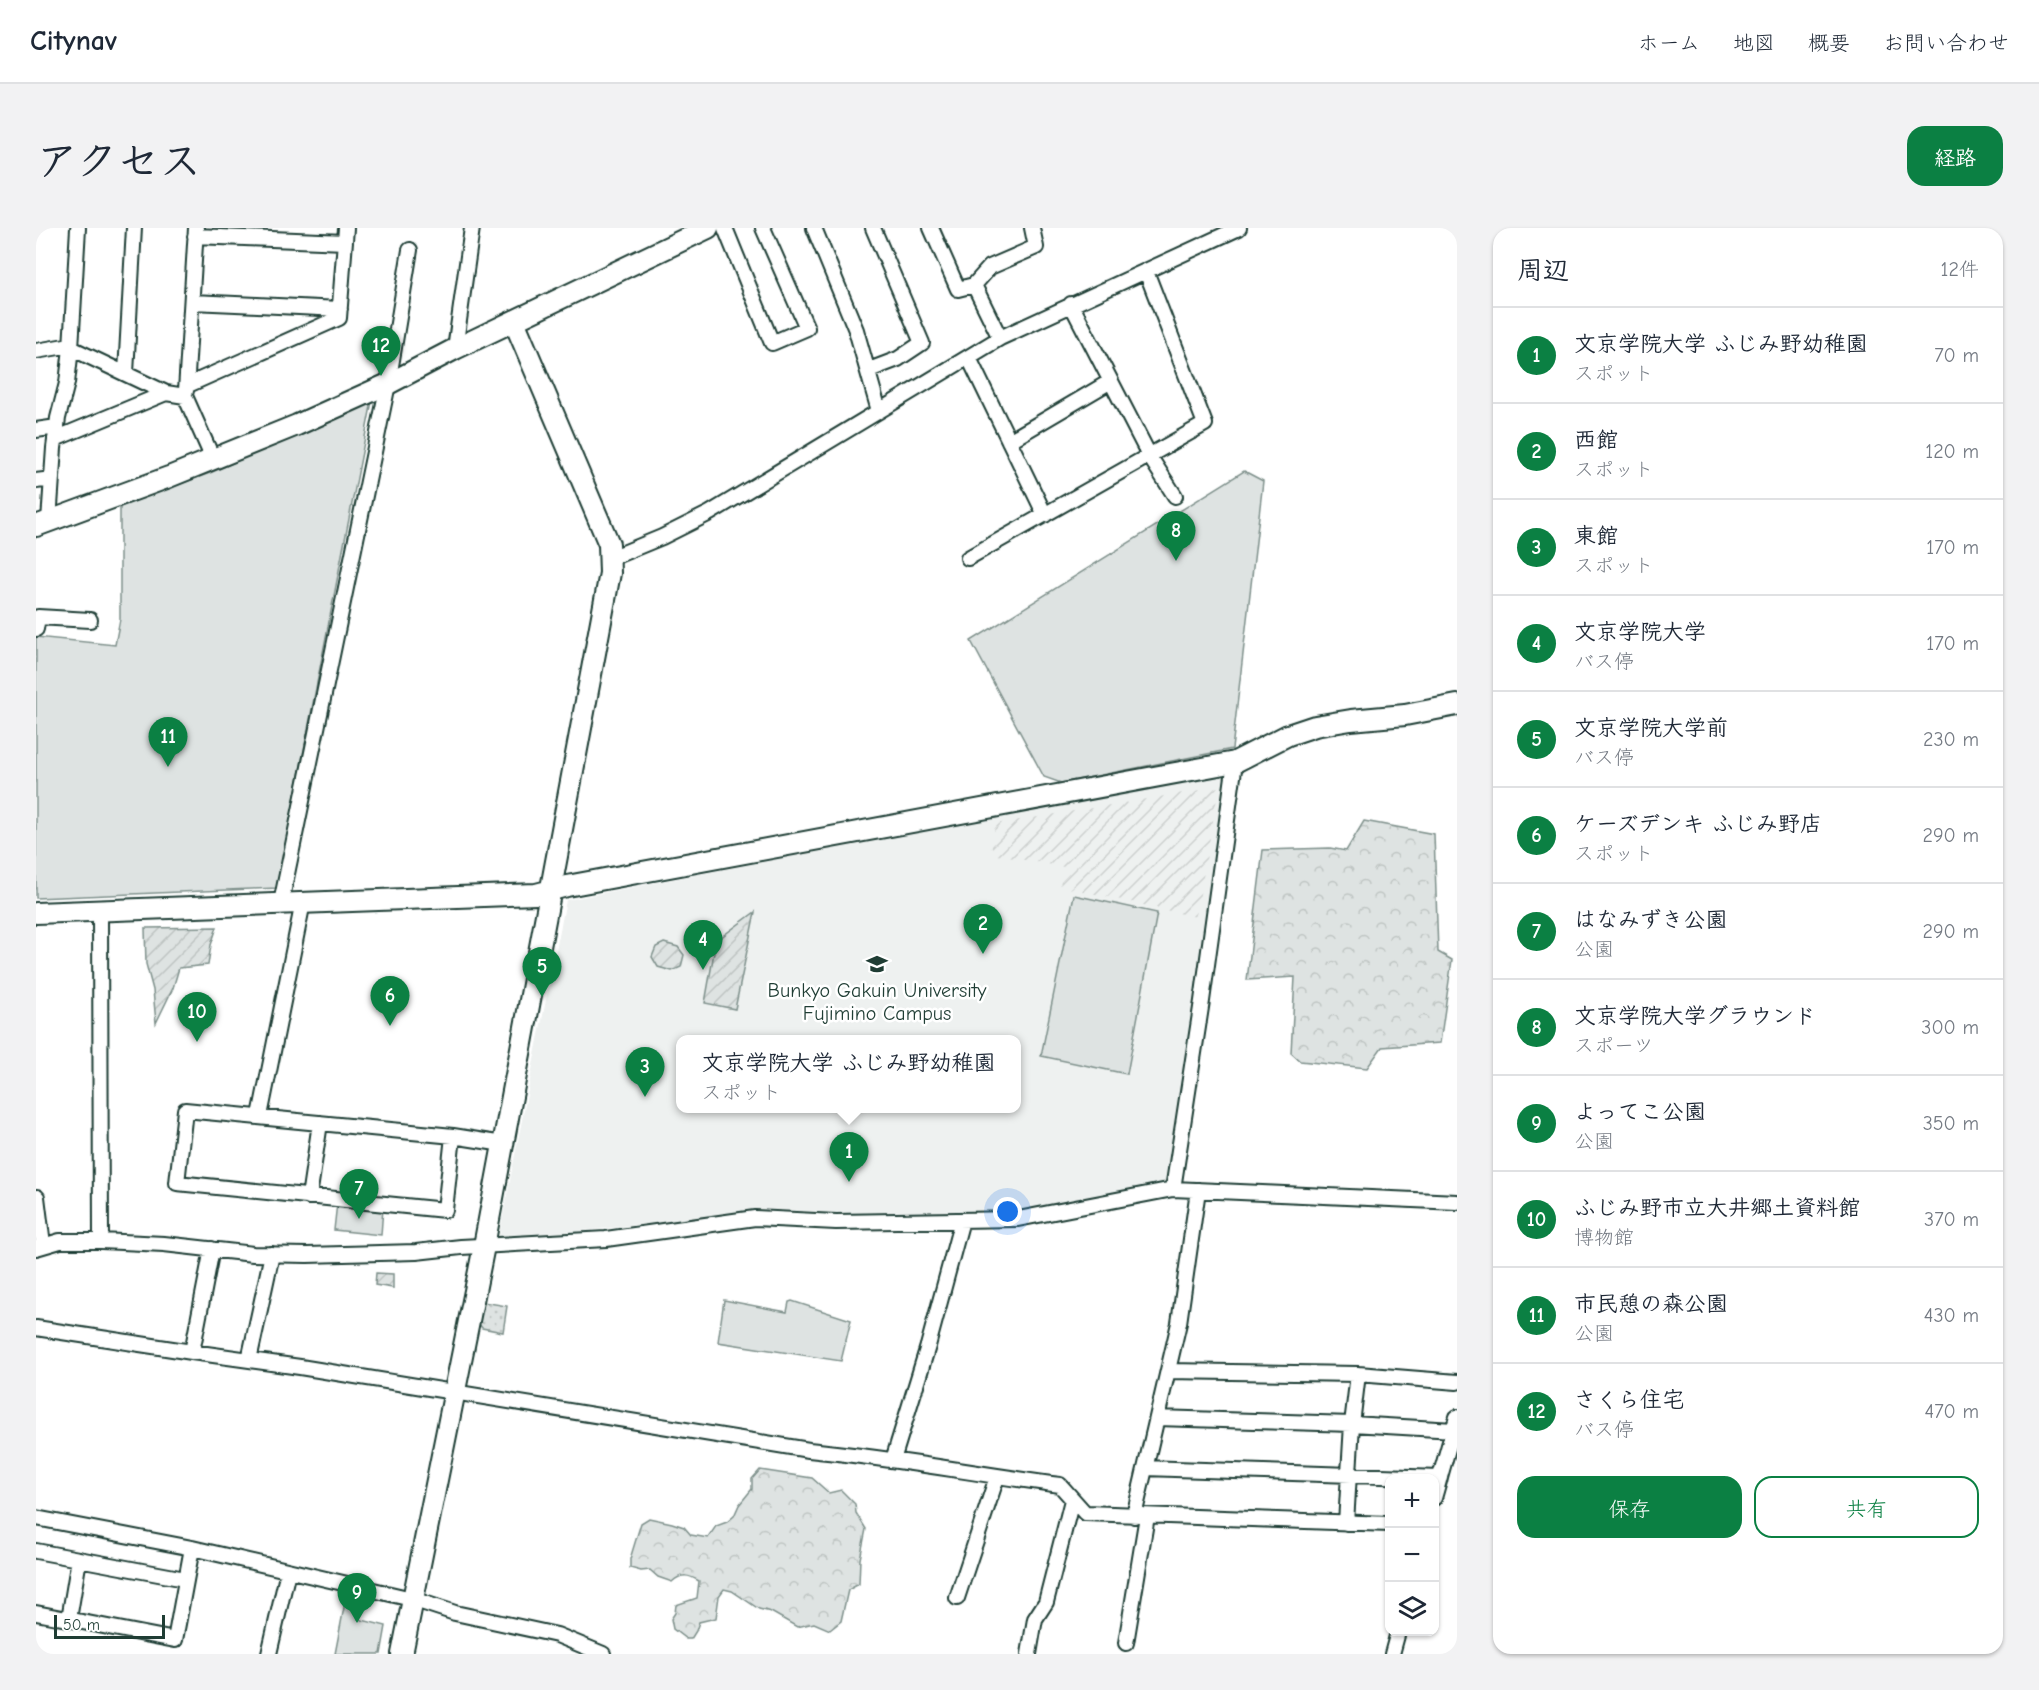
<!DOCTYPE html>
<html lang="ja">
<meta charset="utf-8">
<style>
:root{--surface:#fff;--page:#f2f2f3;--text:#1f2937;--muted:#747a83;--line:#e0e1e3;--accent:#0b8043}
body{margin:0;font-family:"Comic Neue","Klee One",sans-serif;background:var(--page);color:var(--text)}
.controls{position:absolute;right:18px;bottom:18px;display:grid;overflow:hidden;border-radius:12px;box-shadow:0 2px 4px #0004}
.controls button{width:54px;height:54px;display:grid;place-items:center;padding:0;border:0;border-bottom:2px solid var(--line);background:var(--surface);color:var(--text);font:30px sans-serif}
.scale{position:absolute;left:18px;bottom:15px;width:111px;box-sizing:border-box;padding-left:6px;border:3px solid #1f3d34;border-top:0;font-size:16px;line-height:21px;white-space:nowrap;color:#1f3d34;-webkit-text-stroke:4px #fff;paint-order:stroke}
.you{position:absolute;left:972px;top:984px;width:21px;height:21px;margin:-15px;border:4px solid #fff;border-radius:50%;background:#1a73e8;box-shadow:0 0 0 9px #1a73e833}
.badge{display:grid;place-items:center;width:39px;height:39px;border-radius:50%;background:var(--accent);color:#fff;font-size:20px;font-weight:700}
.pin{position:absolute;translate:-50% -50px;filter:drop-shadow(0 2px 3px #0008)}
.pin::after{content:'';position:absolute;top:32px;width:21px;height:18px;background:inherit;clip-path:polygon(0 0,100% 0,50% 100%)}
.popup{position:absolute;left:640px;top:807px;width:345px;height:78px;box-sizing:border-box;display:grid;place-content:center;border-radius:12px;background:var(--surface);filter:drop-shadow(0 2px 4px #0005);font-size:20px;white-space:nowrap;color:var(--muted)}
.popup b{font-size:22px;color:var(--text)}
.popup::after{content:'';position:absolute;left:50%;top:100%;margin-left:-12px;border:12px solid transparent;border-top-color:var(--surface)}
.list{margin:0;padding:0;list-style:none}
h2{display:flex;justify-content:space-between;align-items:center;height:78px;margin:0;padding:0 24px;font-size:26px}
h2 small{font-size:20px;font-weight:400;color:var(--muted)}
.list li{display:grid;grid-template-columns:39px 1fr auto;gap:18px;align-items:center;box-sizing:border-box;height:96px;padding:0 24px;border-top:2px solid var(--line)}
.list b{display:block;font-size:22px;white-space:nowrap}
.list p{margin:0;font-size:20px;white-space:nowrap;color:var(--muted)}
.list em{font-size:20px;font-style:normal;color:var(--muted)}
.actions{display:flex;gap:12px;padding:18px 24px}
.actions a{flex:1;padding:14px 0;border:2px solid var(--accent);border-radius:18px;text-align:center;font-size:21px;color:var(--accent)}
.actions .main{background:var(--accent);color:#fff}
.icon{flex:none;width:33px;height:33px;fill:none;stroke:currentColor;stroke-width:2;stroke-linecap:round;stroke-linejoin:round}
.map{position:relative;flex:none;width:1421px;height:1426px;overflow:hidden;border-radius:18px}
header{display:flex;align-items:center;gap:36px;box-sizing:border-box;height:84px;padding:0 30px;background:var(--surface);border-bottom:2px solid var(--line)}
header strong{font-size:28px}
nav{display:flex;gap:33px;margin-inline-start:auto;font-size:21px}
.intro{display:flex;align-items:center;justify-content:space-between;box-sizing:border-box;height:144px;padding:0 36px}
h1{margin:0;font-size:42px}
.button{padding:15px 27px;border-radius:18px;background:var(--accent);color:#fff;font-size:21px;font-weight:700}
main{display:flex;gap:36px;padding:0 36px}
aside{flex:1;background:var(--surface);border-radius:18px;box-shadow:0 2px 4px #0004}
.map>svg:first-child{display:block}
.built{fill:#eef1f0;fill-rule:evenodd}
.industrial{fill:url(#industrial-furrows)}
.grass{fill:url(#grass-dots);stroke:#7e908b;stroke-width:1.5}
.forest{fill:url(#forest-crowns);stroke:#7e908b;stroke-width:1.5}
.park{fill:#dee3e2;stroke:#7e908b;stroke-width:1.5}
.garden{fill:url(#garden-furrows);stroke:#7e908b;stroke-width:1.5}
.lines{fill:none;stroke-linecap:round;stroke-linejoin:round}
.street-casing{stroke:#1f3d34;stroke-width:18}
.secondary-casing{stroke:#1f3d34;stroke-width:24}
.street{stroke:#fff;stroke-width:14}
.secondary{stroke:#fff;stroke-width:20}
.labels{text-anchor:middle;dominant-baseline:central;stroke-width:5;stroke-linejoin:round;paint-order:stroke}
.poi-label{font-size:20px;fill:#1f3d34;stroke:#fff}
</style>
<header>
<strong>Citynav</strong>
<nav><a>ホーム</a><a>地図</a><a>概要</a><a>お問い合わせ</a></nav>
</header>
<div class="intro"><h1>アクセス</h1><a class="button">経路</a></div>
<main>
<div class="map">
<svg width="1421" height="1426" viewBox="0 0 1421 1426">
<defs>
<pattern id="industrial-furrows" width="10" height="10" patternUnits="userSpaceOnUse" patternTransform="scale(1.5)"><rect width="10" height="10" fill="#eef1f0"/><path d="M-1 1l2-2M0 10L10 0M9 11l2-2" fill="none" stroke="#ccd0ce"/></pattern>
<pattern id="grass-dots" width="8" height="8" patternUnits="userSpaceOnUse" patternTransform="scale(1.5)"><rect width="8" height="8" fill="#dee3e2"/><path d="M2 2h.1M6 6h.1" fill="none" stroke="#bec4c2" stroke-width="1.8" stroke-linecap="round"/></pattern>
<pattern id="forest-crowns" width="20" height="18" patternUnits="userSpaceOnUse" patternTransform="scale(1.5)"><rect width="20" height="18" fill="#dee3e2"/><path d="M2 6a3 3 0 1 1 6 0M12 15a3 3 0 1 1 6 0" fill="none" stroke="#bec4c2"/></pattern>
<pattern id="garden-furrows" width="10" height="10" patternUnits="userSpaceOnUse" patternTransform="scale(1.5)"><rect width="10" height="10" fill="#dee3e2"/><path d="M-1 1l2-2M0 10L10 0M9 11l2-2" fill="none" stroke="#bec4c2"/></pattern>
</defs>
<rect width="100%" height="100%" fill="#fff"/>
<filter id="ink" filterUnits="userSpaceOnUse"><feTurbulence type="fractalNoise" baseFrequency=".0167" numOctaves="2"/><feDisplacementMap in="SourceGraphic" scale="12" xChannelSelector="R" yChannelSelector="G"/><feConvolveMatrix kernelMatrix="1 2 1 2 8 2 1 2 1" color-interpolation-filters="sRGB"/></filter>
<g filter="url(#ink)">
<path class="built" d="M1191,544l-56,405 -5,7 -149,28 -112,4 -154,-3 -253,27 68,-340zM645,812h336v68h-336z"/>
<path class="industrial" d="M1183,559l-23,130 -136,-31 4,-19 -73,-13 4,-30z"/>
<path class="grass" d="M447,1074l24,4 -4,26 -21,-4 -3,-4z"/>
<path class="forest" d="M1328,593l70,13 4,118 14,8 -12,83 -58,4 -15,21 -67,-7 -9,-8 4,-76 -48,3 16,-130 67,-2 16,3z
M724,1242l52,8 17,15 12,-3 14,14 1,9 10,16 -6,30 -1,25 -11,6 -7,31 -11,9 -16,-7 -17,4 -26,-15 -12,-3 -27,-18 -8,-2 -5,7 -3,22 -17,4 -3,9 -5,8h-5l-13,-10 -2,-10 4,-6 1,-8 21,-7 2,-17c-10,-6 -17,-8 -27,1l-14,-5 -8,-7 -9,1 -11,-3v-9l11,-36 8,-5 23,5 12,4 7,8 17,3 8,-12 11,-4 7,-6 5,-11 13,-16v-10z"/>
<path class="park" d="M336,173l-95,487 -241,10v-261l79,8 5,-26v-113l90,-33z
M1208,243l19,10 -31,268 -171,34 -17,-6 -73,-136z
M1038,667l83,18 -30,161 -86,-18z
M301,975l46,5 -2,27 -47,-5z
M688,1072l63,12 2,-10 3,-1 59,19 -10,41 -123,-19z
M311,1364l15,3 -4,24 28,7 -5,28h-46z"/>
<path class="garden" d="M719,684l-20,97 -30,-6 11,-62z
M181,699l-6,18 -3,20 -29,3 -6,20 -17,35 -3,-33 -7,-26 -1,-36z
M628,715l14,4 6,8 -3,12 -9,4 -14,-4 -6,-10 4,-10z
M340,1045l17,1v14l-18,-3z"/>
<g class="lines">
<defs>
<path id="street" d="M689,0l47,115 35,-15 -44,-100
M778,0l42,102 23,81
M895,0l27,61 16,-4 16,-18 46,-20 -4,-19
M159,8l150,6
M938,57l26,53
M156,74l148,7
M1035,76l79,153 25,39
M35,120l95,45 19,3 28,63
M419,121l17,-121
M0,123l35,-6
M933,130l76,157
M833,142l29,-11 24,-16 -49,-115
M90,145l8,-145
M152,157l151,-67 7,-90
M150,163l10,-163
M0,202l21,-3
M19,211l111,-46
M973,213l102,-60
M0,253l16,-2
M13,293l5,-73 4,-30 9,-35 4,-35 7,-120
M575,330l51,-21 48,-24 290,-175 239,-110
M932,330l237,-134 -59,-153
M0,401l2,-12 52,3
M245,675l107,-519 22,-134
M64,683l1,330
M224,888l43,-214
M417,908l-8,74 -268,-27 8,-73 268,26 50,8
M1137,961l29,-188 33,-239
M1,969l6,48
M273,969l11,-74
M0,1020l24,-7h41l63,3 89,10 54,1 109,-3 45,-5 145,-8 149,-21 81,4 182,-3 155,-30 284,13
M0,1100l156,24 108,15 509,83c84,8 167,24 251,35l25,28 305,11
M156,1124l20,-103
M213,1132l23,-106
M1132,1143l190,3 99,8
M1121,1190l195,6 102,6
M857,1232l35,-114 34,-126
M1109,1240l295,10
M1398,1270l23,-81
M1098,1288l45,-193 19,-133
M0,1290l156,30 220,51 43,14 102,22 46,19
M1310,1295l6,-99 6,-50
M0,1323l149,28
M921,1370l40,-121
M0,1385l139,27 17,-92
M33,1391l10,-60
M1090,1415l21,-127
M233,1426l19,-83
M993,1426l6,-35 11,-17 26,-102
M1356,1426l6,-22"/>
<path id="secondary" d="M0,298l133,-49 128,-52 91,-41 67,-35 253,-121
M0,685l500,-19 31,-8 668,-124 53,-27 27,-9 36,-6 54,-5 52,-10
M366,1426l82,-408 126,-673 -1,-29 -95,-223"/>
</defs>
<use href="#street" class="street-casing"/>
<use href="#secondary" class="secondary-casing"/>
<use href="#street" class="street"/>
<use href="#secondary" class="secondary"/>
</g>
</g>
<defs>
<symbol id="university-bare" viewBox="-9 -9 18 18"><path d="M0-5L7-2L0 1L-7-2ZM-4 1L0 2.5L4 1V4Q0 6-4 4Z" fill="#1f3d34" stroke="#fff" stroke-width="2.5" paint-order="stroke"/></symbol>
</defs>
<g fill-rule="evenodd">
<use href="#university-bare" x="826" y="721" width="30" height="30"/>
</g>
<g class="labels">
<g class="poi-label">
<text x="841" y="762">Bunkyo Gakuin University<tspan x="841" dy="23">Fujimino Campus</tspan></text>
</g>
</g>
</svg>
<div class="controls">
<button>+</button>
<button>−</button>
<button><svg class="icon" aria-label="layers" viewBox="0 0 24 24"><path d="M12 4l9 5-9 5-9-5zM3 14l9 5 9-5"/></svg></button>
</div>
<div class="scale">50 m</div>
<div class="you"></div>
<div class="pin badge" style="left:813px;top:954px">1</div>
<div class="popup"><b>文京学院大学 ふじみ野幼稚園</b>スポット</div>
<div class="pin badge" style="left:947px;top:726px">2</div>
<div class="pin badge" style="left:609px;top:869px">3</div>
<div class="pin badge" style="left:667px;top:742px">4</div>
<div class="pin badge" style="left:506px;top:769px">5</div>
<div class="pin badge" style="left:354px;top:798px">6</div>
<div class="pin badge" style="left:323px;top:991px">7</div>
<div class="pin badge" style="left:1140px;top:333px">8</div>
<div class="pin badge" style="left:321px;top:1395px">9</div>
<div class="pin badge" style="left:161px;top:814px">10</div>
<div class="pin badge" style="left:132px;top:539px">11</div>
<div class="pin badge" style="left:345px;top:148px">12</div>
</div>
<aside>
<h2>周辺<small>12件</small></h2>
<ul class="list">
<li><span class="badge">1</span><div><b>文京学院大学 ふじみ野幼稚園</b><p>スポット</p></div><em>70 m</em></li>
<li><span class="badge">2</span><div><b>西館</b><p>スポット</p></div><em>120 m</em></li>
<li><span class="badge">3</span><div><b>東館</b><p>スポット</p></div><em>170 m</em></li>
<li><span class="badge">4</span><div><b>文京学院大学</b><p>バス停</p></div><em>170 m</em></li>
<li><span class="badge">5</span><div><b>文京学院大学前</b><p>バス停</p></div><em>230 m</em></li>
<li><span class="badge">6</span><div><b>ケーズデンキ ふじみ野店</b><p>スポット</p></div><em>290 m</em></li>
<li><span class="badge">7</span><div><b>はなみずき公園</b><p>公園</p></div><em>290 m</em></li>
<li><span class="badge">8</span><div><b>文京学院大学グラウンド</b><p>スポーツ</p></div><em>300 m</em></li>
<li><span class="badge">9</span><div><b>よってこ公園</b><p>公園</p></div><em>350 m</em></li>
<li><span class="badge">10</span><div><b>ふじみ野市立大井郷土資料館</b><p>博物館</p></div><em>370 m</em></li>
<li><span class="badge">11</span><div><b>市民憩の森公園</b><p>公園</p></div><em>430 m</em></li>
<li><span class="badge">12</span><div><b>さくら住宅</b><p>バス停</p></div><em>470 m</em></li>
</ul>
<div class="actions"><a class="main">保存</a><a>共有</a></div>
</aside>
</main>
